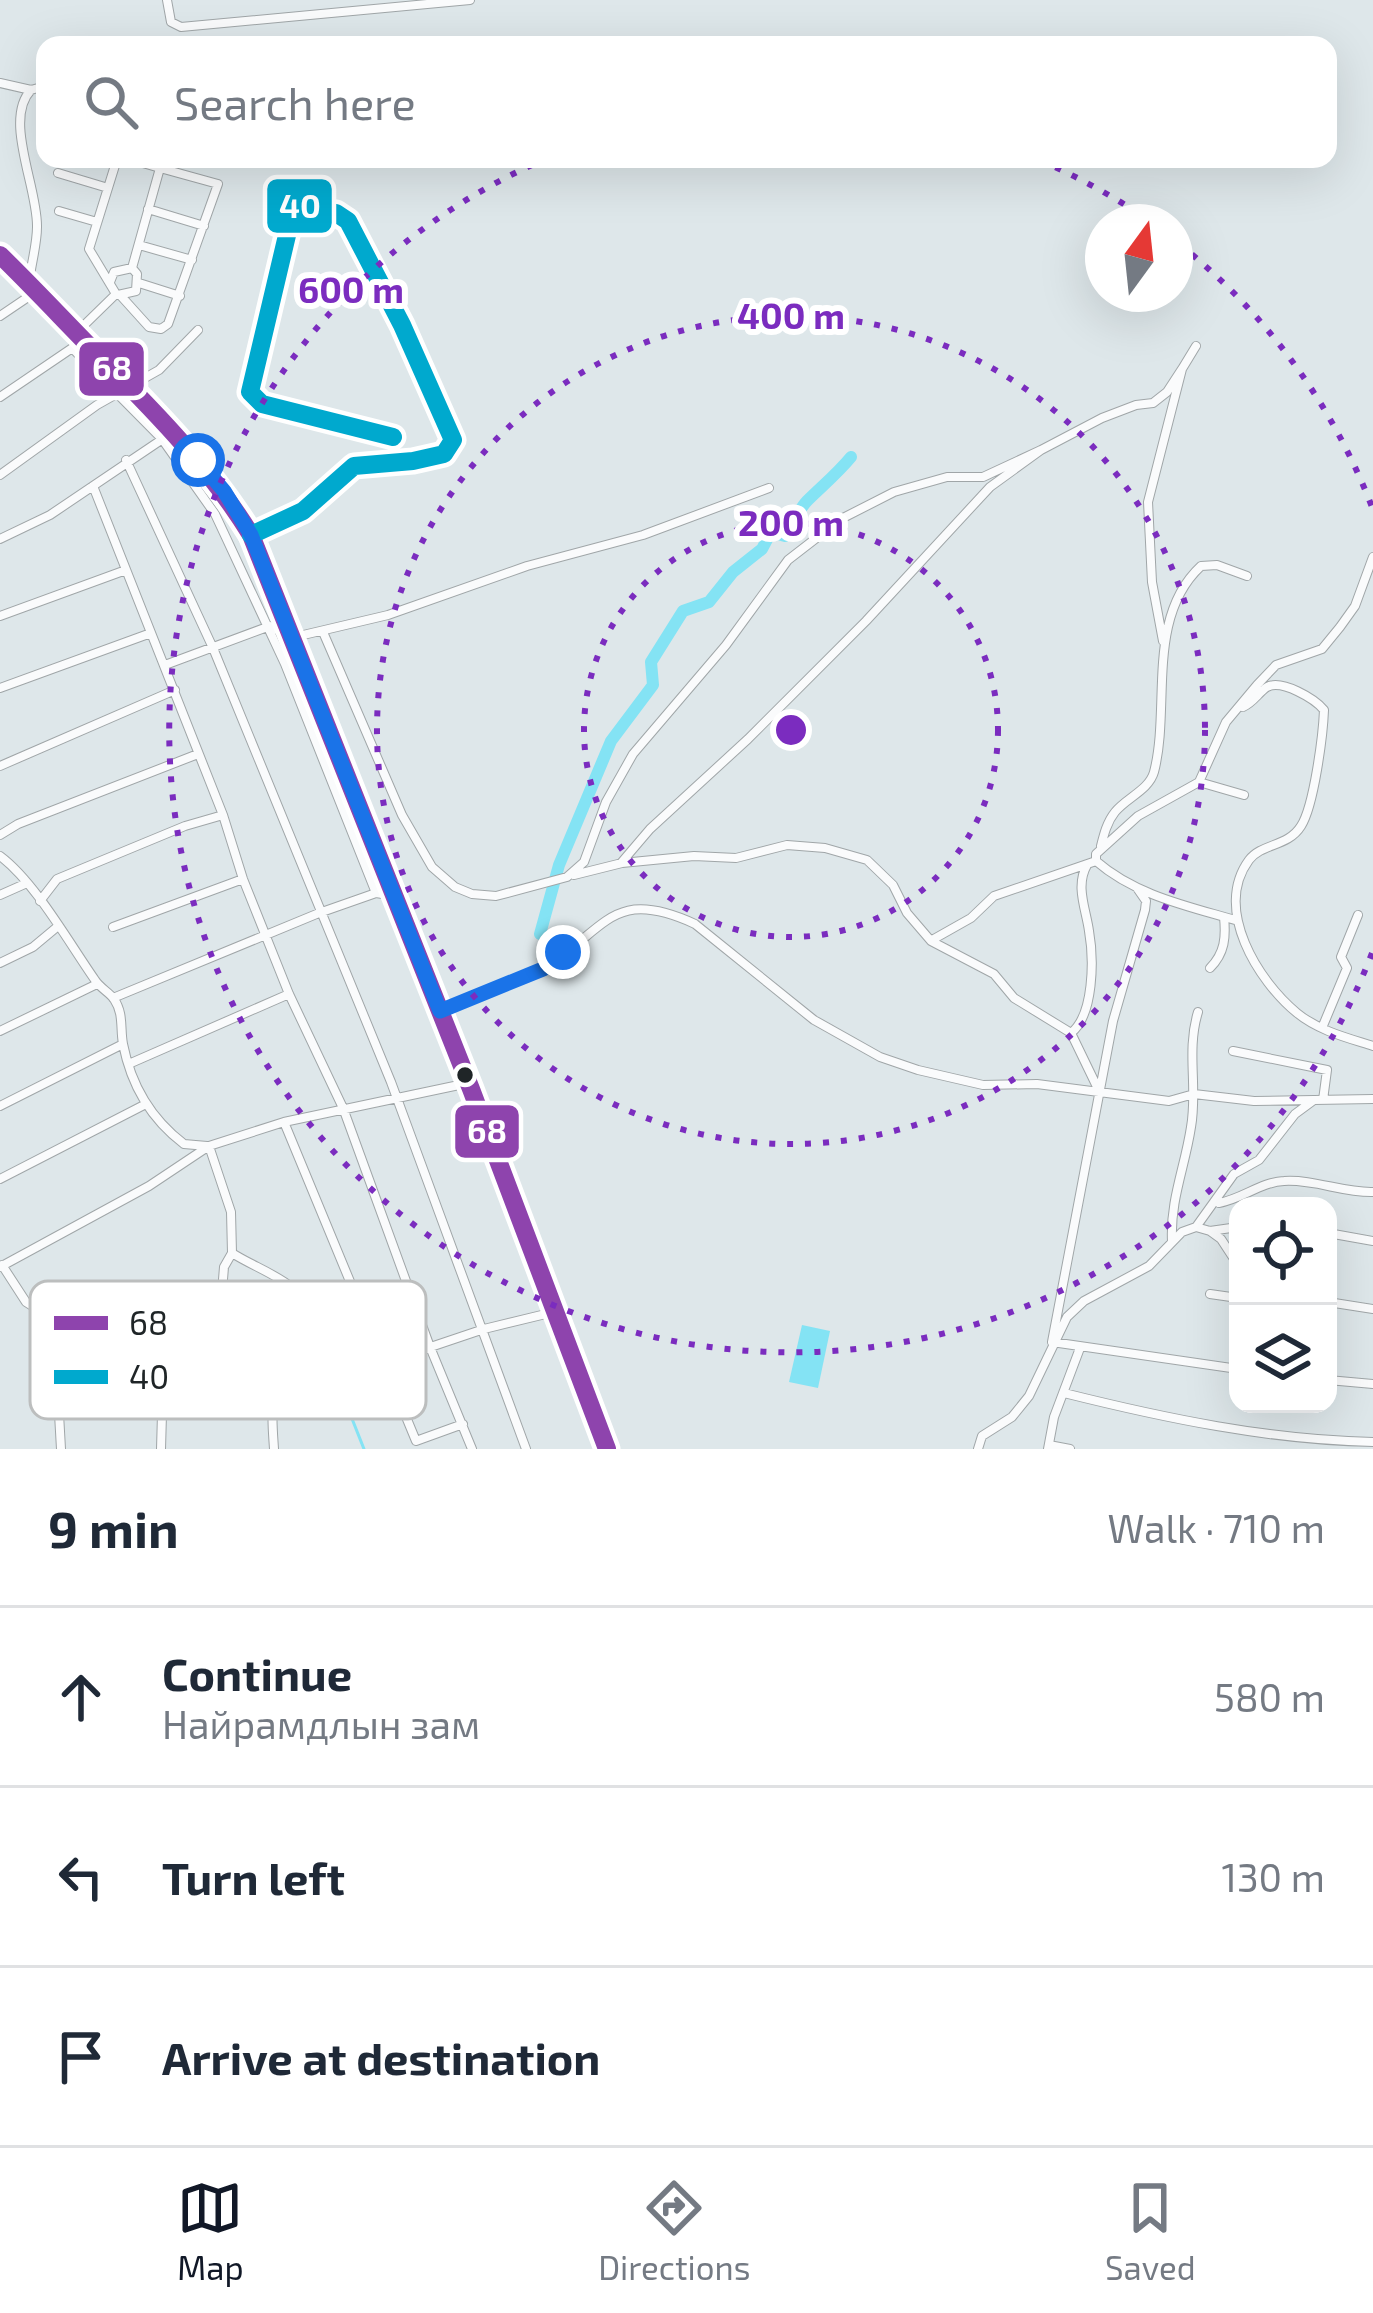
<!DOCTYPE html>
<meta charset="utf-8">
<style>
:root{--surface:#fff;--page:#f6f6f7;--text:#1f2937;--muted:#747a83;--line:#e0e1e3;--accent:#111827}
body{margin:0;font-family:"Exo 2",sans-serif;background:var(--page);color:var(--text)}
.controls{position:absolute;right:36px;bottom:36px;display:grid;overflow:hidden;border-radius:24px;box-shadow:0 12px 48px #0002}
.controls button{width:108px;height:108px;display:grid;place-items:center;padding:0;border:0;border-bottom:3px solid var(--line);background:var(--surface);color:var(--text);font:60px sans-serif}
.compass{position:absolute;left:1085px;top:204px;width:108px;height:108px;border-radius:50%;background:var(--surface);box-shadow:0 12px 48px #0002;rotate:15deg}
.stop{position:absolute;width:36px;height:36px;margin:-27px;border:9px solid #1a73e8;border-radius:50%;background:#fff}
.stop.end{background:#1a73e8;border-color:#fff;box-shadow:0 3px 12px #0008}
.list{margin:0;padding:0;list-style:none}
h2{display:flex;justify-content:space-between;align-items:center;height:156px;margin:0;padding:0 48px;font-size:51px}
h2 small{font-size:39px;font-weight:400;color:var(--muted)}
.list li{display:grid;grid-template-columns:78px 1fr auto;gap:36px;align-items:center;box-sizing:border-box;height:180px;padding:0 48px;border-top:3px solid var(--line)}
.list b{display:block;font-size:45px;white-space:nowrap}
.list p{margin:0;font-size:39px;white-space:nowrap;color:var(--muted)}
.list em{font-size:39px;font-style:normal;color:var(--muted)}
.icon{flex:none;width:66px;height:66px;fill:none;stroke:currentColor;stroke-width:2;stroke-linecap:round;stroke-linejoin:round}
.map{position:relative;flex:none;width:1373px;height:1449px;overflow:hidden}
.search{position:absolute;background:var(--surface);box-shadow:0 12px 48px #0002;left:36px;right:36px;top:36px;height:132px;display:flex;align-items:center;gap:30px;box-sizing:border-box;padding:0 42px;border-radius:24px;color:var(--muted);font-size:45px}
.sheet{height:696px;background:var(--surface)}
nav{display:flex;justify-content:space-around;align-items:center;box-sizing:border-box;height:168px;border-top:3px solid var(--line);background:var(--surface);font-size:33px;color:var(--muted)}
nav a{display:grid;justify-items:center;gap:6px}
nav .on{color:var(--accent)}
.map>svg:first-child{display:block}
.water{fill:#84e3f4}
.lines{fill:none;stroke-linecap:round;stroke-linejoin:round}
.stream{stroke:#84e3f4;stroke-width:3}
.river{stroke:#84e3f4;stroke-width:12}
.minor-casing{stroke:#a0a6a8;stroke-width:10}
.major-casing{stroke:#a0a6a8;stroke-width:12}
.minor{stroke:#fafbfc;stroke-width:8}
.major{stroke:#fafbfc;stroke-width:9}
.bus-1-casing{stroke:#fff;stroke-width:27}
.bus-2-casing{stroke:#fff;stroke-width:27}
.bus-1{stroke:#8e44ad;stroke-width:18}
.bus-2{stroke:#00a9ce;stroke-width:18}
.route{stroke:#1a73e8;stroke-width:15}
.ring{fill:none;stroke:#7b2cbf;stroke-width:6;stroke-dasharray:6 12}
.bus-dot{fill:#1f2527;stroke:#fff;stroke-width:4.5}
.key{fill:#fff;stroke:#bcbebe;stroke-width:3}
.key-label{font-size:33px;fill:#1f2527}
.centre{fill:#7b2cbf;stroke:#fff;stroke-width:6}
.ring-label{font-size:36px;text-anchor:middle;font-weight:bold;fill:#7b2cbf;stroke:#fff;stroke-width:12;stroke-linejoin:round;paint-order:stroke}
.line-badge{stroke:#fff;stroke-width:4.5}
.badge-label{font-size:33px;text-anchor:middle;font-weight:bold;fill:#fff}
</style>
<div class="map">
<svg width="1373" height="1449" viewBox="0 0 1373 1449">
<rect width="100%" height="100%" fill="#dee7ea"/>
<path class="water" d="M802,1325l28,6 -12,57 -29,-6z"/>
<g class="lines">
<path class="stream" d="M302,1327l8,14
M315,1349l28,47 21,53"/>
<path class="river" d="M540,934l19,-69 52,-124 42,-56 -2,-23 32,-51 26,-9 24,-30 29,-23 9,-17 14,4c9,-11 13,-26 22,-35 15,-15 30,-27 44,-44"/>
<defs>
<path id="minor" d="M167,0l4,22 10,5 289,-27
M0,83l31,7 14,-4
M129,159l31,9 -28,100
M58,173l50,15
M148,209l56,17
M59,211l38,11
M139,245l53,15
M110,282l4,-10 18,-4 5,6 -1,17 -18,4
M29,283c2,-19 8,-38 8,-56 1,-39 -34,-108 -6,-137
M139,283l41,13
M121,296l28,31 12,2 7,-5 50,-140 -58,-16 3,-9
M0,316l37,-25
M76,333l40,-39 -27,-45 28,-90
M72,348l90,91 53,75 70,150 91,229
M0,397l84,-57
M126,460l87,188 178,434 135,367
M0,475l97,-70 62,-35 39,-40
M93,486l130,329 20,64 46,115 54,114 87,239 42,102
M251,535l52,-24 51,-45 59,-5 31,-7 9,-14 -51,-115 -54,-104 -12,-8 -37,-7 -6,4 -43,182 12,12 131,33
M0,539l50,-24 123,-83
M0,616l126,-46
M323,632l79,183 30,52 23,20 17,7 24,2 71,-19 17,-15 22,-60 27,-48 93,-109 62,-85 53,-41 53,-27 53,-15h36l58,-27
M1163,641l-11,-59 -4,-80 34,-133 14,-23
M165,665l105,-39 21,11 8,-1 89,-21 139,-49 116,-31 126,-47
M0,688l151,-55
M1243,707c11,-5 15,-14 24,-20 15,-8 48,12 57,23 -1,25 -10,96 -23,116 -13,21 -39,17 -52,34 -36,49 9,121 48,153 22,18 51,25 76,33
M0,766l175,-76
M1199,782l45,13
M0,835l18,-11 180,-70
M1101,846c3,-12 6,-24 14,-34 11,-14 34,-22 39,-40 17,-65 -9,-154 47,-206l16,-1 30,11
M0,856c35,26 69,87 95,124 5,8 14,12 19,19 10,15 6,29 9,45 8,41 28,75 61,100l23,2
M621,863l29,-34 98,-90 118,-118 124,-134 51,-37 61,-32 34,-13 17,-2 14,-11 15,-23
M574,875l48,-12 72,-7 42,2 51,-13 38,3 42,12 26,25 14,28 24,28 63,33 20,24 57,35 29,60
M1137,888l9,13 -1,9 -32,111 -61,321 186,27
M0,895l27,-12
M40,901l17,-22 128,-53 38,-11
M1235,920c-48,-14 -100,-25 -139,-59v-7l42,-38 61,-34 27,-60 31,-37 19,-20 46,-16 18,-22 15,-21 18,-49
M113,927l130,-48
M932,940l39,-22 23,-22 102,-35
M0,963l33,-16 24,-20
M1210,968c15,-15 16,-31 14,-51
M113,998l206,-85 57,-20 19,3
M439,1011c18,-7 35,-16 53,-23 17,-7 37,-11 53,-21 62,-38 67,-81 150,-43l119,96 66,37 38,13 65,15 54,-1 132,17 25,-7 60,7 60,-1
M1322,1028l25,-60 -6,-11 17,-42
M0,1031l97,-47
M1071,1033c23,-18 23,-74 18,-102 -3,-22 -14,-45 -2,-66
M1233,1051l94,19 -4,30
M131,1063l158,-69
M0,1106l123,-62
M284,1122l132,319 47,-17
M209,1146l22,66 1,41 -8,14 -3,37 2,94
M0,1179l144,-74
M1219,1203c23,-4 42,-21 65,-22 30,-2 60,12 89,11
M1196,1227l14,4 28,-4
M1210,1231l11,8 17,26
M1328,1233l45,8
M1172,1241c-2,-41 13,-74 19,-114 7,-39 -5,-76 7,-115
M232,1253c31,20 77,30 84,74 1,10 -6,27 -9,37 -41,11 -35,52 -33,85
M2,1265l24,37 40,25 6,15 -2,24 -12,30 3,53
M0,1267l149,-81 60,-40 75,-24 175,-37 12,4
M1210,1294l28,4
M1328,1302l45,7
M383,1363l101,-34 70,-17
M1328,1380l45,4
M1064,1393c100,25 205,47 309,49
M1049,1445l21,4
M161,1449l1,-35 109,-4
M978,1449l4,-13 30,-19 17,-21 38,-79 17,-16 65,-35 33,-34 14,-5 38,-53 25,-14 36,-46 19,-14 59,-1
M1048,1449l6,-32 26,-69"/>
<path id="major" d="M0,255c36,35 70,72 106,108 54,54 105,107 145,172l220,554 136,360"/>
</defs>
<use href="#minor" class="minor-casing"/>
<use href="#major" class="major-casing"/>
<use href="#minor" class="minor"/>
<use href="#major" class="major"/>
<defs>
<path id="bus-1" d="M0,255c36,35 70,72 106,108 54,54 105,107 145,172l220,554 136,360"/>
<path id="bus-2" d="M251,535l52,-24 51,-45 59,-5 31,-7 9,-14 -51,-115 -54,-104 -12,-8 -37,-7 -6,4 -43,182 12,12 131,33"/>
</defs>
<use href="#bus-1" class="bus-1-casing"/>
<use href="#bus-2" class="bus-2-casing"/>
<use href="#bus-1" class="bus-1"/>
<use href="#bus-2" class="bus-2"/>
</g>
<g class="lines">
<path class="route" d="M198,460l26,31 27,44 189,476 103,-42 20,-17"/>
</g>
<g class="ring">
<circle cx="791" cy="730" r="207"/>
<circle cx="791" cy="730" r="414"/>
<path d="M1372 953A622 622 0 1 1 543 160M1039 160A622 622 0 0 1 1148 220M1178 243A622 622 0 0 1 1372 507"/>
</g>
<circle class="bus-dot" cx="465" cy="1075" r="10"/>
<rect x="30" y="1281" width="396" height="138" rx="18" class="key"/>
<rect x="54" y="1316" width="54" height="14" fill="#8e44ad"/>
<rect x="54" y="1370" width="54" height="14" fill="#00a9ce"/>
<g class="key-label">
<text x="129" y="1335">68</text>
<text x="129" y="1389">40</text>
</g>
<circle cx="791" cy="730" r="18" class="centre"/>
<g class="ring-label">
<text x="351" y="303">600 m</text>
<text x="791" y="329">400 m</text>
<text x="791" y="536">200 m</text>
</g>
<g class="line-badge">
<rect x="265" y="177" width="69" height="58" rx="12" fill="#00a9ce"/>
<rect x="77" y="340" width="69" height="58" rx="12" fill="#8e44ad"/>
<rect x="453" y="1103" width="68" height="57" rx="12" fill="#8e44ad"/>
</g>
<g class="badge-label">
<text x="300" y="218">40</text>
<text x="112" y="380">68</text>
<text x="487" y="1143">68</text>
</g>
</svg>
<div class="controls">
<button><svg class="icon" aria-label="locate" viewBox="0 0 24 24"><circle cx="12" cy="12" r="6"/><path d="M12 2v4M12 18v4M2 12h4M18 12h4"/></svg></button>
<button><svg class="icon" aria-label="layers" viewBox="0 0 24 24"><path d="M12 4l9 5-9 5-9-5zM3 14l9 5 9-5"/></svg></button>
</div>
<svg class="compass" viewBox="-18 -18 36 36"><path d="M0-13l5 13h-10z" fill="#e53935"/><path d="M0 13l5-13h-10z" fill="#747a83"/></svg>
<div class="stop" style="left:198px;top:460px"></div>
<div class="stop end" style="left:563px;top:952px"></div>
<div class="search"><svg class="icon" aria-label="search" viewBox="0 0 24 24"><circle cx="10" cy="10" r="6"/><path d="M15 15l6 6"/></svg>Search here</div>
</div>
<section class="sheet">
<h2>9 min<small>Walk · 710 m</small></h2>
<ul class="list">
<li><svg class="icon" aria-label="ahead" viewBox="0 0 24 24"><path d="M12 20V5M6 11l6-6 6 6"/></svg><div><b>Continue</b><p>Найрамдлын зам</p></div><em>580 m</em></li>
<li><svg class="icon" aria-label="left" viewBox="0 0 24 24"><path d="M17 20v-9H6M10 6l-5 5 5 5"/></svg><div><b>Turn left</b></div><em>130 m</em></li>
<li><svg class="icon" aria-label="arrive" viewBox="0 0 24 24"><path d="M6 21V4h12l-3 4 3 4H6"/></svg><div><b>Arrive at destination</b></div></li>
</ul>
</section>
<nav>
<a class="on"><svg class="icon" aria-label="map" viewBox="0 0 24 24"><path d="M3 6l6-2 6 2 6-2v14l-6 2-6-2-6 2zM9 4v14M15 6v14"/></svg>Map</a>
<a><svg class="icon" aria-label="directions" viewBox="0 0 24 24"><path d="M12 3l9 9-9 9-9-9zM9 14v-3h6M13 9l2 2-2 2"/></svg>Directions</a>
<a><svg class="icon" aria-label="saved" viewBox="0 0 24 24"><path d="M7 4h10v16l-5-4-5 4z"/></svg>Saved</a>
</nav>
